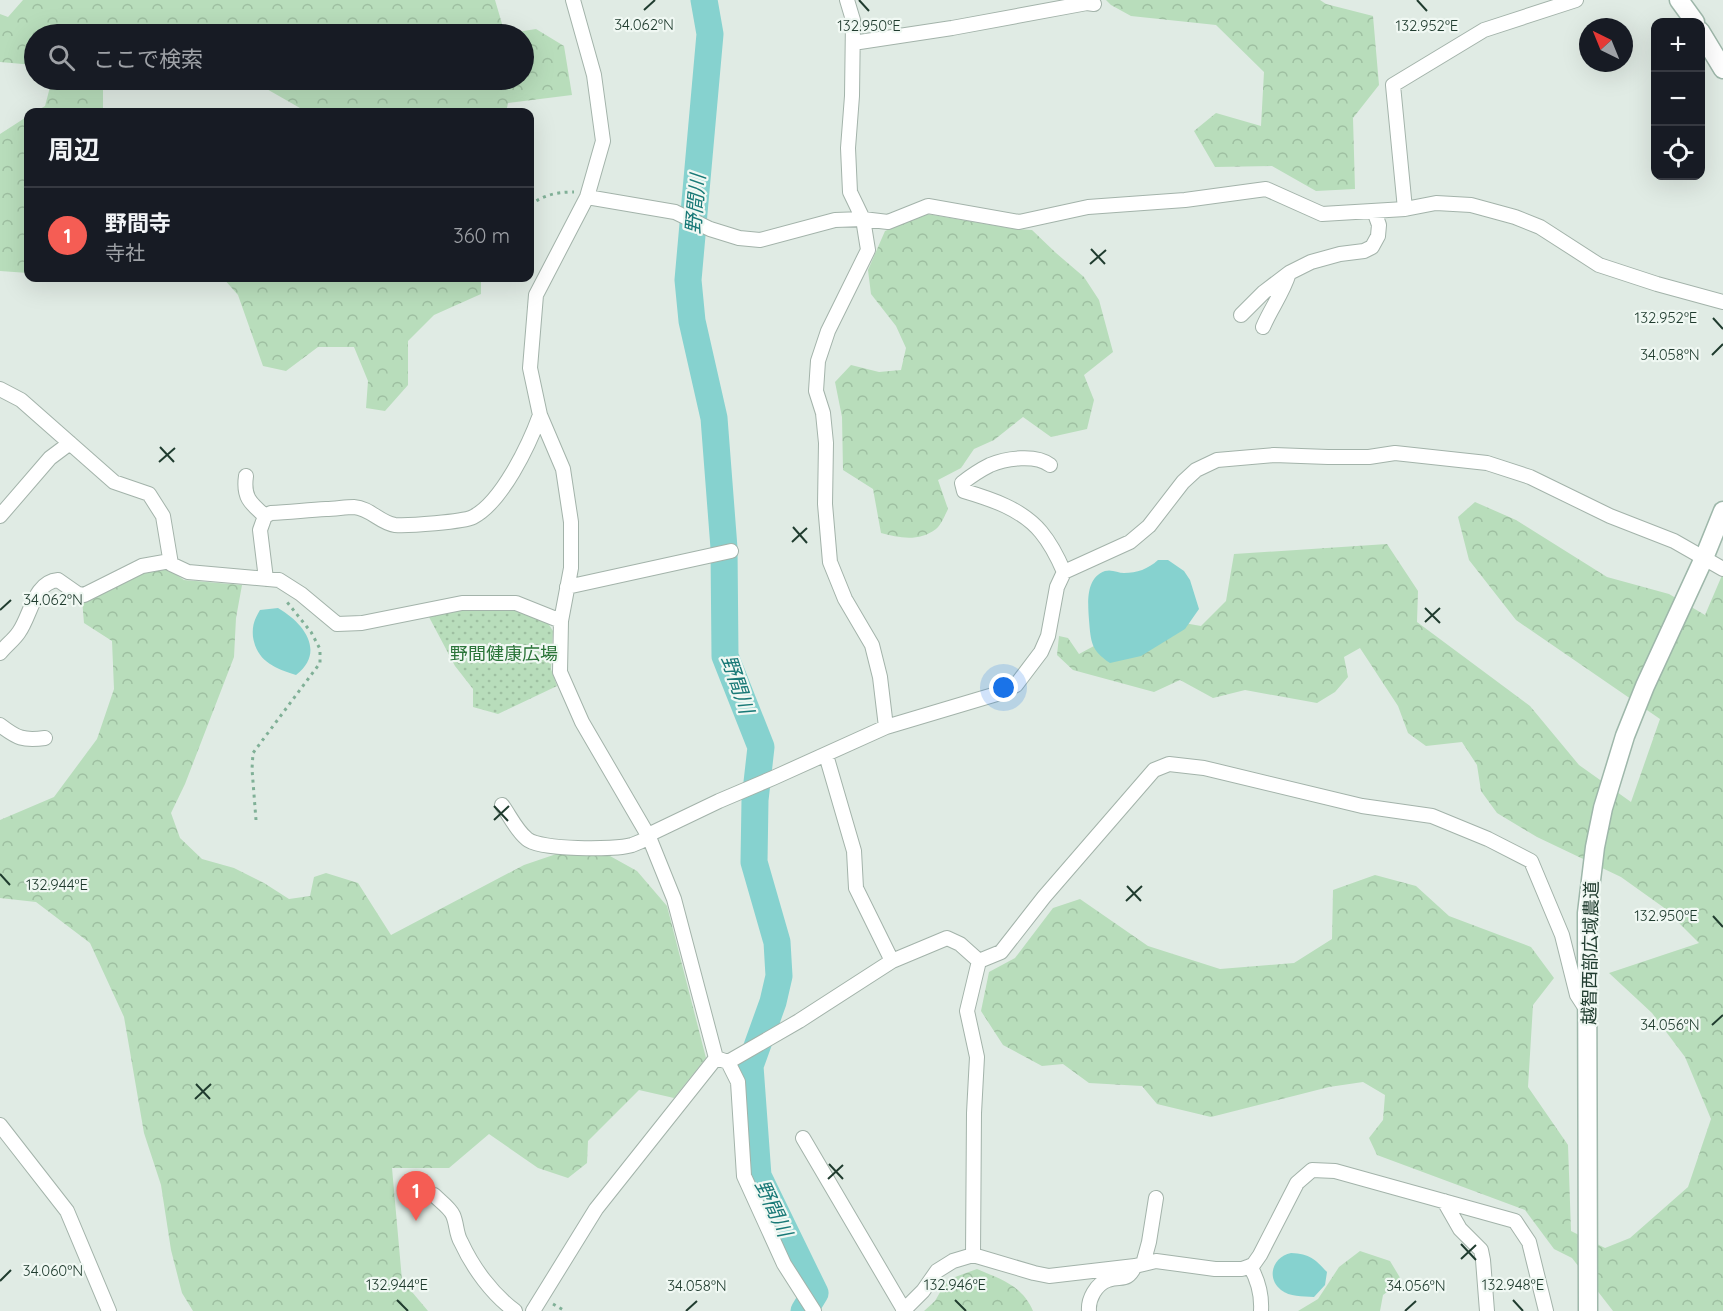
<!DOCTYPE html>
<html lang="ja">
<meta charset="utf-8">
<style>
:root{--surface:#171b24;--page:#242831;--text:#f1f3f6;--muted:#9ea1a6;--line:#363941;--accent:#f55d54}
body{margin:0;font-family:Quicksand,"Noto Sans JP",sans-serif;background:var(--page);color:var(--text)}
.controls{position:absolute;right:18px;top:18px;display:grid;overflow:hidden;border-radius:12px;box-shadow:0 6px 24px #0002}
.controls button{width:54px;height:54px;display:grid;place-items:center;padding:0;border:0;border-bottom:2px solid var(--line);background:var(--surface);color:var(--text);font:30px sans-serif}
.compass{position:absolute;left:1579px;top:18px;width:54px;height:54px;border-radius:50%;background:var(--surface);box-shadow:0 6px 24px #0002;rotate:317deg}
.you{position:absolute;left:1004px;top:688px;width:21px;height:21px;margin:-15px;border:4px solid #fff;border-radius:50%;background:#1a73e8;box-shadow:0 0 0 9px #1a73e833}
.badge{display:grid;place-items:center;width:39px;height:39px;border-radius:50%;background:var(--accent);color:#fff;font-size:20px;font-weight:700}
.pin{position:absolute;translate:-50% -50px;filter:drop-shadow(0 2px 3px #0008)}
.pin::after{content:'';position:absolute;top:32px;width:21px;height:18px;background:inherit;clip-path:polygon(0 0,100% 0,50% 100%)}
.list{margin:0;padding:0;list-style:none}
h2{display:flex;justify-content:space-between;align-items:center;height:78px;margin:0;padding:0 24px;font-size:26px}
h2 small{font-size:20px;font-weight:400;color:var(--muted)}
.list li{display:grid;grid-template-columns:39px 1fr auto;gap:18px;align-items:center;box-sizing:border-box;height:96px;padding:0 24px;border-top:2px solid var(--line)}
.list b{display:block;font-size:22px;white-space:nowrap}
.list p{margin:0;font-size:20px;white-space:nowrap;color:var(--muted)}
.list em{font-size:20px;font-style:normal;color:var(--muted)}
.icon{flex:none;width:33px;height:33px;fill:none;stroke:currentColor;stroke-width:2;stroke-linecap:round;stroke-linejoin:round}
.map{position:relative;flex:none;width:1723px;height:1311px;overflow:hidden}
.search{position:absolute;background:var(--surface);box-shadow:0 6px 24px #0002;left:24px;top:24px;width:510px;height:66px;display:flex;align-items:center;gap:15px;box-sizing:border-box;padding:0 21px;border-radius:33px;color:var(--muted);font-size:22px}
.panel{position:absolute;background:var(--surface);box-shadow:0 6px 24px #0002;left:24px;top:108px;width:510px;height:174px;border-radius:12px}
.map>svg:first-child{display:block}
.forest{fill:url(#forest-crowns)}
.park{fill:url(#park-dots)}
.water{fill:#86d2cf}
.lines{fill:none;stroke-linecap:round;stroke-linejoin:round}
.river{stroke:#86d2cf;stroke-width:27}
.street-casing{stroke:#a3b3aa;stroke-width:16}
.secondary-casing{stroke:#9eb7aa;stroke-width:21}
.path{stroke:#80b097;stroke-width:3;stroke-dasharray:3 4.5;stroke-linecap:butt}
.street{stroke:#fff;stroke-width:14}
.secondary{stroke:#fff;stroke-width:18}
.ticks{fill:none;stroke:#203c2f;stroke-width:2}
.labels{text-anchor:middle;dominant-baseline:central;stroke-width:4.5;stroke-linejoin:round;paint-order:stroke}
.park-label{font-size:18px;fill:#2a7438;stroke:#f0f8f3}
.street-label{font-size:18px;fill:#203c2f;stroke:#f0f8f3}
.water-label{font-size:20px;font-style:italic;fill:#197977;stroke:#f0f8f3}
.ticks-label{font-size:15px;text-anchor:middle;fill:#203c2f;stroke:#f0f8f3;stroke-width:4.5;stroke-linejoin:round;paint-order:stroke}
</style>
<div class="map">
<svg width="1723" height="1311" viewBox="0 0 1723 1311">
<defs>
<pattern id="forest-crowns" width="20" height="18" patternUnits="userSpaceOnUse" patternTransform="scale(1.5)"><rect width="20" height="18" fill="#b8ddbb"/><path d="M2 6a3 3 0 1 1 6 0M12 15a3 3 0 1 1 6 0" fill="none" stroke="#9ebfa1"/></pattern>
<pattern id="park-dots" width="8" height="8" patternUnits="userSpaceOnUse" patternTransform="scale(1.5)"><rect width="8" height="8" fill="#b8ddbb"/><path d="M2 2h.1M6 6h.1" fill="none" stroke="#9ebfa1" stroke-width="1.8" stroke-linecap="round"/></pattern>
</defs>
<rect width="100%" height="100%" fill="#e0ebe4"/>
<path class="forest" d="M23,0h472l10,34 31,-5 28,17 8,49 -64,8 -2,9h-199l-56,-32h273v-46h-490v31l-34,-3v-48l8,3z
M1106,0h214l6,4 47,12 6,69 -26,33 2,71 -39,2 -44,-25 -57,1 -21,-36 22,-18 45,13 3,-54 -48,-47 -85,-9 -20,-11z
M45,80h83l-25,9v23h-68l10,-6 5,-19z
M28,116v157l-28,-2v-137z
M927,214l88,15 17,1 24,23 28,24 15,23 14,52 -29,23 10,25 -7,29 -36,8 -28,-20 -29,23 -20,9 -13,19 -23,12 10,29c-3,6 -7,16 -12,20 -17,13 -37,9 -55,4l-8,-44 -30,-19 -1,-53 -7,-35 16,-17 28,7 22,-2 5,-22 -10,-22 -25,-32 -3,-24 17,-39z
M223,278h258v16l-47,21 -26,26v44l-23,26 -19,-3 2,-27 -14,-34h-36l-32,24 -23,-5 -25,-71z
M1475,502l41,18 91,57 62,17 36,21 18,-42v738h-110l-41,-53 -18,-9 -29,-39 -148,-55 -8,-17 14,-18 2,-25 -22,-13 -34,5 -118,30 -54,-13 -15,-18 -53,-3 -26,-19 -21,2 -39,-21 -22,-34 8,-39 26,-14 38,-50 27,-9 68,47 72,23 74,-6 38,-24 1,-49 42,-15 41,11 33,30 82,31 23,31 -21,27 -5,82 40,58 3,86 34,17 25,-10 58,-51 23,-68 -26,-62 -33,-44 -43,-40 90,-30 -36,-36 -42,-30 -84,-40 -40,-24 -16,-22 -4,-26 -15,-23 -36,4 -18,-13 -10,-27 -38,-58 -16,9 4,20 -13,15 -18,11 -72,-13 -32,8 -33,-18 -26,12 -81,-22 -16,-15 2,-19 9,2 11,16 28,-15 60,-19 34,6 25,-25 8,-47 153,-10 31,47 -1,31 113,84 49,59 52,37 29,-83 -144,-99 -47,-60 -11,-43z
M162,565l22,15 58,5 -6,33 -2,39 -49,127 -14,29 9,25 22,21 32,9 30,15 25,16 21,-3 4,-19 12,-4 32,10 33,52 133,-70 50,-17 36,8 27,15 30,35 39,152 -32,40 -35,-8 -51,51 -1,22 -19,15 -30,-10 -49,-34 -40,34h-57l10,112 26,31h-235l-11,-18 -11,-43 -10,-65 -17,-52 -20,-116 -34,-74 -54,-41 -36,-4v-78l54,-23 43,-58 17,-50 -2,-48 -28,-18 -2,-24z
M1360,1251l30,10 12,20 -19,14 -3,16h-82l20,-12 21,-32z
M977,1269c23,10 45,16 56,42h-109l11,-10 12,-21z"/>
<path class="park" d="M514,606l32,14 7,11 -2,38 6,17 -59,28 -25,-7v-18l-18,-23 -26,-49 20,-7z"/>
<path class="water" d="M1158,560h10l16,11 6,9 9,29 -14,20 -44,27 -31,7c-19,-13 -19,-20 -21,-43 -1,-16 -4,-42 16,-49 7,-2 13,2 19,2 13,0 24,-4 34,-13z
M278,608c26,15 48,44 18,67 -22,-7 -39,-14 -43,-38 -1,-11 1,-17 7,-27z
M1291,1253c19,1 24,6 36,19l-2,13 -11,12c-12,-1 -24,0 -33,-7 -16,-13 -7,-34 10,-37z"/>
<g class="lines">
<path class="river" d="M704,0l6,34 -22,246 4,41 22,97 10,130 1,108 36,91 -6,53 -1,62 23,80 2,34 -6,26 -23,64 8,110 57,117 -11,18"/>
<defs>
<path id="street" d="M573,0l21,75 9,66 -16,56 -51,98 -6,73 10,47 23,54 8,53v46l-10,53 -1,51 22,50 67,115 25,62 42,159
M847,0l6,20 -1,76 -4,52 2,44 13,27 5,31 -40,81 -10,30 -2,30 7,22 3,30 -1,61 5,58 15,37 27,46 8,32 6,50
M853,43l99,-15 135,-25 7,1
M587,197l88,15 35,17 29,9 21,2 75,-20 28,-1 25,3 40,-16 91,16 69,-15 97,-7 81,-11 56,25 83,-5 -12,-124 91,-55 92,-30
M1405,209l31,-6 35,2 44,12 25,10 59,38 58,19 66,18
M1241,315l23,-23 25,-19
M1263,327c8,-19 20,-34 26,-54l22,-11 29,-8 24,-3 8,-4 6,-11 1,-11 -5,-14
M0,389l21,11 93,82 35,12 14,22 8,48 17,8 91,8 22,14 36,30 25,-1 100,-20h54l45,18
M1050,465c-14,-11 -44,-7 -60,0 -10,5 -19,11 -28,18l2,8c27,8 58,18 77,41 10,12 17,26 23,40
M246,476c-3,21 4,27 19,40
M0,516l50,-58 20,-15
M266,579l-6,-49 5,-14 6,-3c19,-1 37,-3 55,-4 9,0 19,-2 28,-2 16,1 26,16 41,18 13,1 68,-3 78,-8 29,-15 56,-72 67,-102
M567,587l164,-36
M0,653c6,-8 14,-13 19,-21 12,-17 15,-50 39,-52l20,14 6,1 58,-29 28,-5
M0,725c17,13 23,16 45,13
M826,755l28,96 2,37 36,73
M502,805c8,11 14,25 25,34 12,11 88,11 105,6 6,-2 12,-5 17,-8
M648,835l71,-34 54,-23 113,-51 114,-34 16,-8 25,-33 7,-16 9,-49 7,-15 66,-30 19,-16 34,-44 13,-12 21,-10 57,-5 54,2h41l26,-4 92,10 43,14 80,39 64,25 49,28
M979,961l22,-9 43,-55 110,-127 15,-6 35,4 158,38 70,10 56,23 43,22 31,74 15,60 11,17
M716,1058l12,4 71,-41 93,-60 55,-23 13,6 19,17
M728,1062l10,20 6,94 40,88 30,47
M0,1125l67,86 42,100
M803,1138l101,172
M434,1195c6,6 16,13 19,20 4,9 3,19 8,27 12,26 31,52 54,69
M1444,1201l16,28 21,21 2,10 4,51
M973,1255l1,-142 3,-56 -10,-46 12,-50
M1143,1264l6,-22 7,-44
M1250,1266c8,14 12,29 11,45
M533,1311l63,-102 120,-151
M903,1311l20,-20 14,-20 16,-10 20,-6 61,18 15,3 86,-10 21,-5 59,8h27l11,-4 7,-10 37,-72 15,-13 23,1 180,50 14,21 17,69
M1089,1311c-1,-12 7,-27 19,-31 13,-5 19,3 27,-14"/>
<path id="secondary" d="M1679,0l16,22
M1700,31l23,38
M1588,1311l-1,-398 8,-66 8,-39 22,-72 20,-50 59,-128 19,-47"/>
</defs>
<use href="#street" class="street-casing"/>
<use href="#secondary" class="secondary-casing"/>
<path class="path" d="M530,205c14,-10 26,-13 44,-13
M256,820l-4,-51 1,-16 67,-90v-14l-9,-17 -24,-30
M553,1304l12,7"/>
<use href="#street" class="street"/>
<use href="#secondary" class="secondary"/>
</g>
<path class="ticks" d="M859,0l10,11M1417,0l10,11M644,10l11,-10M1091,249l14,15M1090,264l16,-14M1713,318l10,11M1712,355l11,-11M160,447l14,15M159,462l16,-14M793,527l14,16M792,542l15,-14M1425,608l15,15M0,610l11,-10M1425,622l15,-14M494,806l14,15M494,820l15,-14M0,874l10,11M1127,886l14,15M1126,901l16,-15M1713,916l10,11M1712,1025l11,-10M196,1084l14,15M195,1099l16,-15M829,1164l14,15M828,1179l15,-14M1461,1244l15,16M1461,1259l15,-14M0,1281l11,-11M397,1300l11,11M955,1300l11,11M1513,1300l10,11M686,1311l11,-10M1405,1311l11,-10"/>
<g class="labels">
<g class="park-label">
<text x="504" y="653">野間健康広場</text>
</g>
<g class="street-label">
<text transform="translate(1590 953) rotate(-89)">越智西部広域農道</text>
</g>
<g class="water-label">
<text transform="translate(695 204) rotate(-85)">野間川</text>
<text transform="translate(738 684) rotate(71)">野間川</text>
<text transform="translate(774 1208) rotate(65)">野間川</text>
</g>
</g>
<g class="ticks-label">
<text x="644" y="30">34.062°N</text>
<text x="869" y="31">132.950°E</text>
<text x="1427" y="31">132.952°E</text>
<text x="1666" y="323">132.952°E</text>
<text x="1670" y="360">34.058°N</text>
<text x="53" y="605">34.062°N</text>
<text x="57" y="890">132.944°E</text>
<text x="1666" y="921">132.950°E</text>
<text x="1670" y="1030">34.056°N</text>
<text x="53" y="1276">34.060°N</text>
<text x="397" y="1290">132.944°E</text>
<text x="955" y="1290">132.946°E</text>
<text x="1513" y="1290">132.948°E</text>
<text x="697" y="1291">34.058°N</text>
<text x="1416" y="1291">34.056°N</text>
</g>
</svg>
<div class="controls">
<button>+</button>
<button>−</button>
<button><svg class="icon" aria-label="locate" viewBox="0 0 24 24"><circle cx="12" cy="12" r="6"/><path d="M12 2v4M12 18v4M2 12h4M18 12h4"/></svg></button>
</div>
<svg class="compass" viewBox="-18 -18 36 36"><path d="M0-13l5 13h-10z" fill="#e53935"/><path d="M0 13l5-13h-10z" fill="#9ea1a6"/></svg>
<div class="you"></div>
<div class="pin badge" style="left:416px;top:1221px">1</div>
<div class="search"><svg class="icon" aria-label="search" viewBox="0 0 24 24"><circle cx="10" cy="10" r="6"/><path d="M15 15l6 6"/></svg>ここで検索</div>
<section class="panel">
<h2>周辺<small></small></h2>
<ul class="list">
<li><span class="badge">1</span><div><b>野間寺</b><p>寺社</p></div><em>360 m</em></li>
</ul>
</section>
</div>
